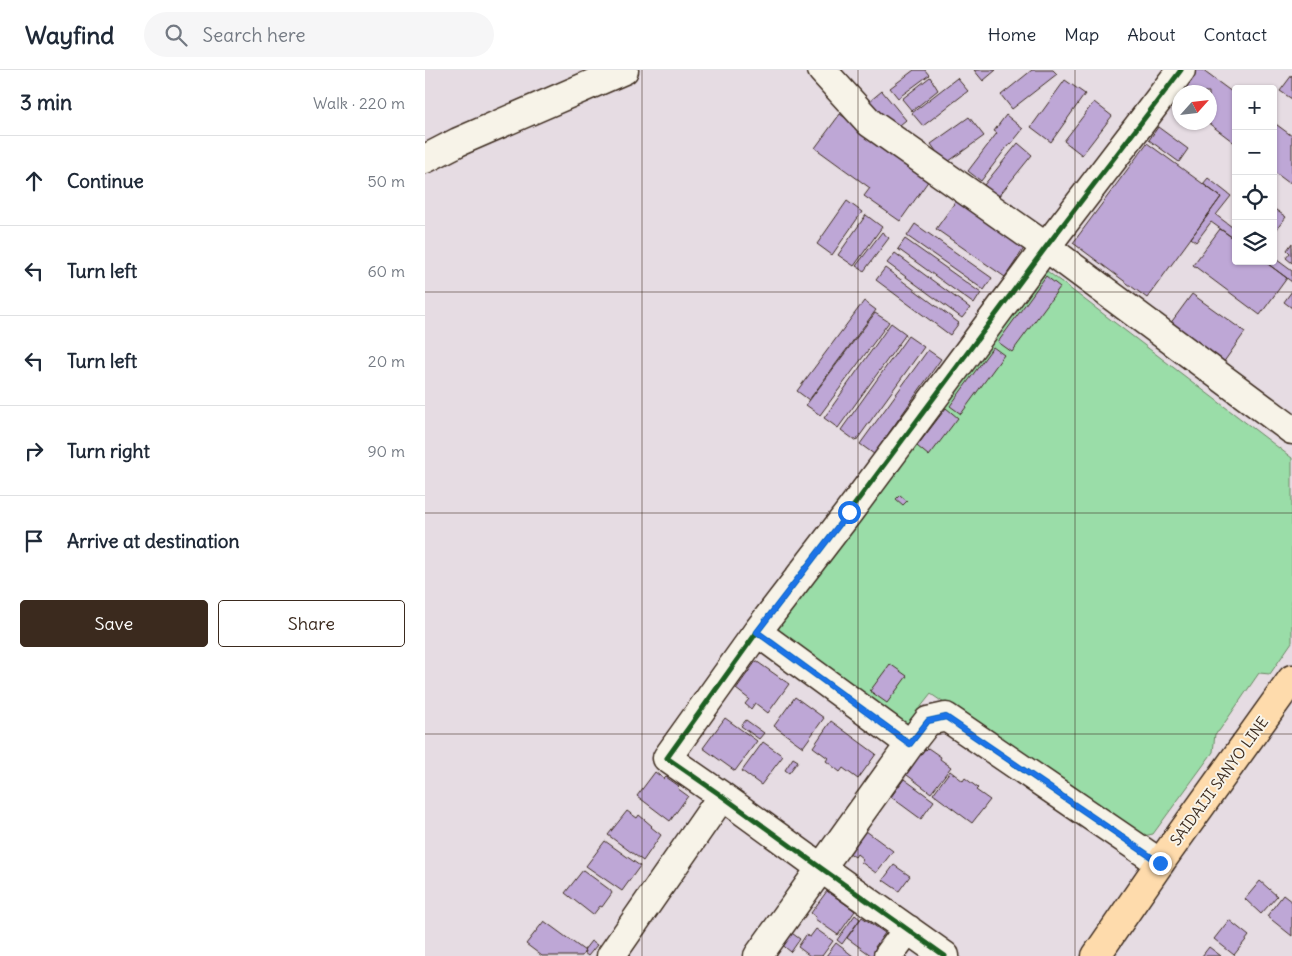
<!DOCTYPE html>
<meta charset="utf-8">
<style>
:root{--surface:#fff;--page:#f6f6f7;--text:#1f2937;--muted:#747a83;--line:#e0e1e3;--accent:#3b2a1e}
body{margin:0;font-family:Delius,sans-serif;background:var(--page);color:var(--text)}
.controls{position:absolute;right:15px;top:15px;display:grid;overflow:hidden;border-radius:5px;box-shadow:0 1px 4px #0004}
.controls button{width:45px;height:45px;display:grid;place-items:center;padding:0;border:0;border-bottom:1px solid var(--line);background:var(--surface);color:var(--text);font:25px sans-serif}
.compass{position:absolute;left:747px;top:15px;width:45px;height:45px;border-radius:50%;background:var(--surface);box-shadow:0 1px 4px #0004;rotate:63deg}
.stop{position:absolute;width:15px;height:15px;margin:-11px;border:4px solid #1a73e8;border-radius:50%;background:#fff}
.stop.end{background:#1a73e8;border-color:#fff;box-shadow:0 1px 5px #0008}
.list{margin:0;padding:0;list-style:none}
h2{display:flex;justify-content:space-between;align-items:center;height:65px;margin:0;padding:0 20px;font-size:21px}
h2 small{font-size:16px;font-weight:400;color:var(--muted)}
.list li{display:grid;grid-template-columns:32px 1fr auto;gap:15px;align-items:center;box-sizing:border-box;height:90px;padding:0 20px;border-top:1px solid var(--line)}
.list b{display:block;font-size:19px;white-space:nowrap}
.list em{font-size:16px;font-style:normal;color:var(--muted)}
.actions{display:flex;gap:10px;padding:15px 20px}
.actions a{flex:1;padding:11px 0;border:1px solid var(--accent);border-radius:5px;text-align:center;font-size:18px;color:var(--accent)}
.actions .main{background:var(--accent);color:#fff}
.icon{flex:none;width:28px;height:28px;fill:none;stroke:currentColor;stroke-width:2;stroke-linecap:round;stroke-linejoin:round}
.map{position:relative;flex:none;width:867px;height:886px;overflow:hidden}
header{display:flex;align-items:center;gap:30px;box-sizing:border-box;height:70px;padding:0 25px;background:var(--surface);border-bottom:1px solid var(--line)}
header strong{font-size:24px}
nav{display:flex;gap:28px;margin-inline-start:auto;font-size:18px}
.search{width:350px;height:45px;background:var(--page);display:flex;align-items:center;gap:12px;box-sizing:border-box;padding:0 18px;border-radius:28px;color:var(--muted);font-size:19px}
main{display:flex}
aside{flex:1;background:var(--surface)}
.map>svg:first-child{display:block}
.park{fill:#9adda8;stroke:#6a8463}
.building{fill:#bea7d6;stroke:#3b2a1e}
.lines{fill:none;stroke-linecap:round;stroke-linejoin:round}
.minor-casing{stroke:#3b2a1e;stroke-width:31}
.major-casing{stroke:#3b2a1e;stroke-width:31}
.minor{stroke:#f7f3e8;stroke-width:28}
.major{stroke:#fedbac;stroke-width:28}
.cycleway-casing{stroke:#f7f3e8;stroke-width:8}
.cycleway{stroke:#1b5e20;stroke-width:5}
.route{stroke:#1a73e8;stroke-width:6}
.grid{fill:none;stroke:#3b2a1e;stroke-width:1;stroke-opacity:0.55}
.labels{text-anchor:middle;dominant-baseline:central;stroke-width:4;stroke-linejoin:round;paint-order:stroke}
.street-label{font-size:15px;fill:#3b2a1e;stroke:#f7f3e8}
</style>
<header>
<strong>Wayfind</strong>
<div class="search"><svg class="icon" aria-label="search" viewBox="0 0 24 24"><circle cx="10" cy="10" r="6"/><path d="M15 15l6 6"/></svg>Search here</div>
<nav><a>Home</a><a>Map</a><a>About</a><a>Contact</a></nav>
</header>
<main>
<aside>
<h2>3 min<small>Walk · 220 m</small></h2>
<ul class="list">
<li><svg class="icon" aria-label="ahead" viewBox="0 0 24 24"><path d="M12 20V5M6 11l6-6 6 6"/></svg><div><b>Continue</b></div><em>50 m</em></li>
<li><svg class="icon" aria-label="left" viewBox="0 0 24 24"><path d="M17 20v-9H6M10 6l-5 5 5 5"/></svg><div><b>Turn left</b></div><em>60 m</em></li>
<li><svg class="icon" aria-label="left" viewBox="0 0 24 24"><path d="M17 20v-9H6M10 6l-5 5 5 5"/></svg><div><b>Turn left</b></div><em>20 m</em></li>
<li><svg class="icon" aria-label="right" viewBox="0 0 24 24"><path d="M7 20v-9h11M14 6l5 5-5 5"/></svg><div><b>Turn right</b></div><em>90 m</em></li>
<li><svg class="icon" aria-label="arrive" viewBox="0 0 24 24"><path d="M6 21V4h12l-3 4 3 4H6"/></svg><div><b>Arrive at destination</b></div></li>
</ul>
<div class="actions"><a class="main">Save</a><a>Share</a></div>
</aside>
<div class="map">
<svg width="867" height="886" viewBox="0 0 867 886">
<rect width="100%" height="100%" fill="#e6dce3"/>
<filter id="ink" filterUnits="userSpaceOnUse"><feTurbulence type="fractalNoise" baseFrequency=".02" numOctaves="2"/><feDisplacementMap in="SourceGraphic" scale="10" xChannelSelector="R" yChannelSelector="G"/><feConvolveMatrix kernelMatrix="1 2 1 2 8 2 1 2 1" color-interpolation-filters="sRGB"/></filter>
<g filter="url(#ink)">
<path class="park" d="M622,201l245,187v184l-22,32 -11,-1 -40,58 -4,3 -2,18 -60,82 -15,3 -207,-143 -23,29h-9l-122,-95z"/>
<path class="building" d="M489,0h11l4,5 -31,23 -8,-10z
M549,0h22l-13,11z
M607,0h21l4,4 -45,35 -11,-14z
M772,0h5l34,25v49l-29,-22h2v-30h-28z
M867,5v24l-12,-8z
M505,7l8,13 -26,21 -10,-12z
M532,8l11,13 -45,35 -11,-13z
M640,10l20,14 -34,48 -20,-15z
M457,21l24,29 -12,10 -24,-29z
M669,32l18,14 -30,39 -18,-14z
M415,44l89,66 -29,41 -36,-25 6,-8 -55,-40z
M581,45l17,14 -12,15 -1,-1 -29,38 -13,-10 29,-38 -3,-2z
M544,47l15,19 -39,28 -14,-20z
M848,52l19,14v43l-3,4 -16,-12z
M733,57l30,22 -9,13 -30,-22z
M593,73l14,12 -34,42 -14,-12z
M722,73l74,54 -74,101 -74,-55z
M783,108l23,18 -15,19 20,15v10l-25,-18 -15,20 -5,-4 30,-41 -18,-13z
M533,128l67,49 -20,30 -69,-48z
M422,131l15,11 -30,43 -15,-11z
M848,138l13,9 -13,17z
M441,145l16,12 -28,39 -16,-11z
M490,154l77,54 -8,12 -77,-54z
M795,159l16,11v21h28l23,17 -27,37 -67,-50z
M457,162l7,6 -25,33 -8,-5z
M480,169l76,54 -7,11 -76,-55z
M867,173v20l-6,-5 4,-5 -3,-3z
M470,183l75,55 -8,10 -75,-55z
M848,187l19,14v11l-28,-21h9z
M460,198l74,55 -9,12 -74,-55z
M621,206l14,11 -48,65 -14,-10z
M867,221v17l-8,-6z
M767,224l53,38 -22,31 -53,-39z
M439,231l12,9 -67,90 -12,-9z
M450,243l14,9 -69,93 -14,-10z
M466,253l15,11 -68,94 -14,-10z
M483,266l16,11 -68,94 -15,-11z
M568,277l11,8 -43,59 -11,-8z
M503,280l13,9 -67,95 -14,-10z
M521,338l12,10 -29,38 -12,-10z
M475,425l7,6 -4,4 -7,-6z
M331,591l33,23 -21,29 -13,-10 -4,6 -6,-5 4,-5 -13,-10z
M465,594l17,12 -20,27 -17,-12z
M370,627l29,21 -21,29 -29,-21z
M300,648l32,23 -22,30 -32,-23z
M321,650l18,13 -5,6 -18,-13z
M406,651l45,33 -18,25 -15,-11 -3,4 -14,-11 2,-3 -15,-11z
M338,672l20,14 -22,29 -19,-14z
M497,677l4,3 2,-2 13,9 -1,2 11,8 -20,26 -28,-21z
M368,688l5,3 -9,12 -4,-3z
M525,701l13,10 2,-3 13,10 -2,2 14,10 -18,23 -39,-29z
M230,702l9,7 2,-2 13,9 -2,2 11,8 -18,25 -33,-25z
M479,709l30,22 -13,18 -30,-22z
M202,741l10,7 2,-3 13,11 -1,1 10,8 -18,26 -35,-26z
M437,758l31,23 -17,22 -15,-11 2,-3 -6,-5 -2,3 -10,-7z
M180,771l35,25 -18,25 -36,-25z
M469,795l16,11 -11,15 -16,-11z
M158,800l27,20 2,3 -10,14 -2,-1 -7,9 -28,-22z
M835,811l17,15 -16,18 -16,-15z
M402,821l28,20 -17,24 -23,-16 1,-2 -5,-4z
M858,825l9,7v34l-25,-20z
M430,845l5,4 -18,25 -5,-4z
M437,847l23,16 -10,14 4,3 -5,6h-2l-25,-18z
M804,850l20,16 -15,19 -20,-16z
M119,851l41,30 -3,5h-40l-16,-12z
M391,859l17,12 -11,15h-12l-12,-9 8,-12 4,2z
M364,861l11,8 -9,13 -11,-9z
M166,871l6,4 -9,11 -4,-3 1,-2 -1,-1z
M411,873l17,13h-27z
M784,877l12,9h-19z"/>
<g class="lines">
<defs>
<path id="minor" d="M397,0l48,53 176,124 246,183
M0,89l33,-17 166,-72
M332,562l153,112 18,-23 18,-4 214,146
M186,886l111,-160
M333,886l152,-212
M463,886l20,-27
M520,886l-124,-88 -99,-72 -55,-38 90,-126 92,-120 197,-265 107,-140 28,-37"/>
<path id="major" d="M671,886l64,-93 132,-184"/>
</defs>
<use href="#minor" class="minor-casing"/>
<use href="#major" class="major-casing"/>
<use href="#minor" class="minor"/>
<use href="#major" class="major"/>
<defs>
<path id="cycleway" d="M332,562l153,112 18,-23 18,-4 214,146
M520,886l-124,-88 -99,-72 -55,-38 90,-126 92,-120 197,-265 107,-140 28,-37"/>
</defs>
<use href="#cycleway" class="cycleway-casing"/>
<use href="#cycleway" class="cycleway"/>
</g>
</g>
<g class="lines" filter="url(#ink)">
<path class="route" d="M424,442l-92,120 153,112 18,-23 18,-4 214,146"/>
</g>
<path class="grid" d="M217,0v886M433,0v886M650,0v886M0,222h867M0,443h867M0,664h867"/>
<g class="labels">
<g class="street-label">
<text transform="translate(794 711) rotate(-54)">SAIDAIJI SANYO LINE</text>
</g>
</g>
</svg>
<div class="controls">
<button>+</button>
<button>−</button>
<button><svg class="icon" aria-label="locate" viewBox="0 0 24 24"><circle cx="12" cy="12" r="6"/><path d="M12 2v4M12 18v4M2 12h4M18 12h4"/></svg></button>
<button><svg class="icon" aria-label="layers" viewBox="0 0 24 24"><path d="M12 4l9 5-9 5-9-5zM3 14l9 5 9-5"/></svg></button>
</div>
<svg class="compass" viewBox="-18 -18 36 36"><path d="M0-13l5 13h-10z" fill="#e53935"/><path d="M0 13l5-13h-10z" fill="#747a83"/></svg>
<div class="stop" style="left:424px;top:442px"></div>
<div class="stop end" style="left:735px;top:793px"></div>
</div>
</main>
